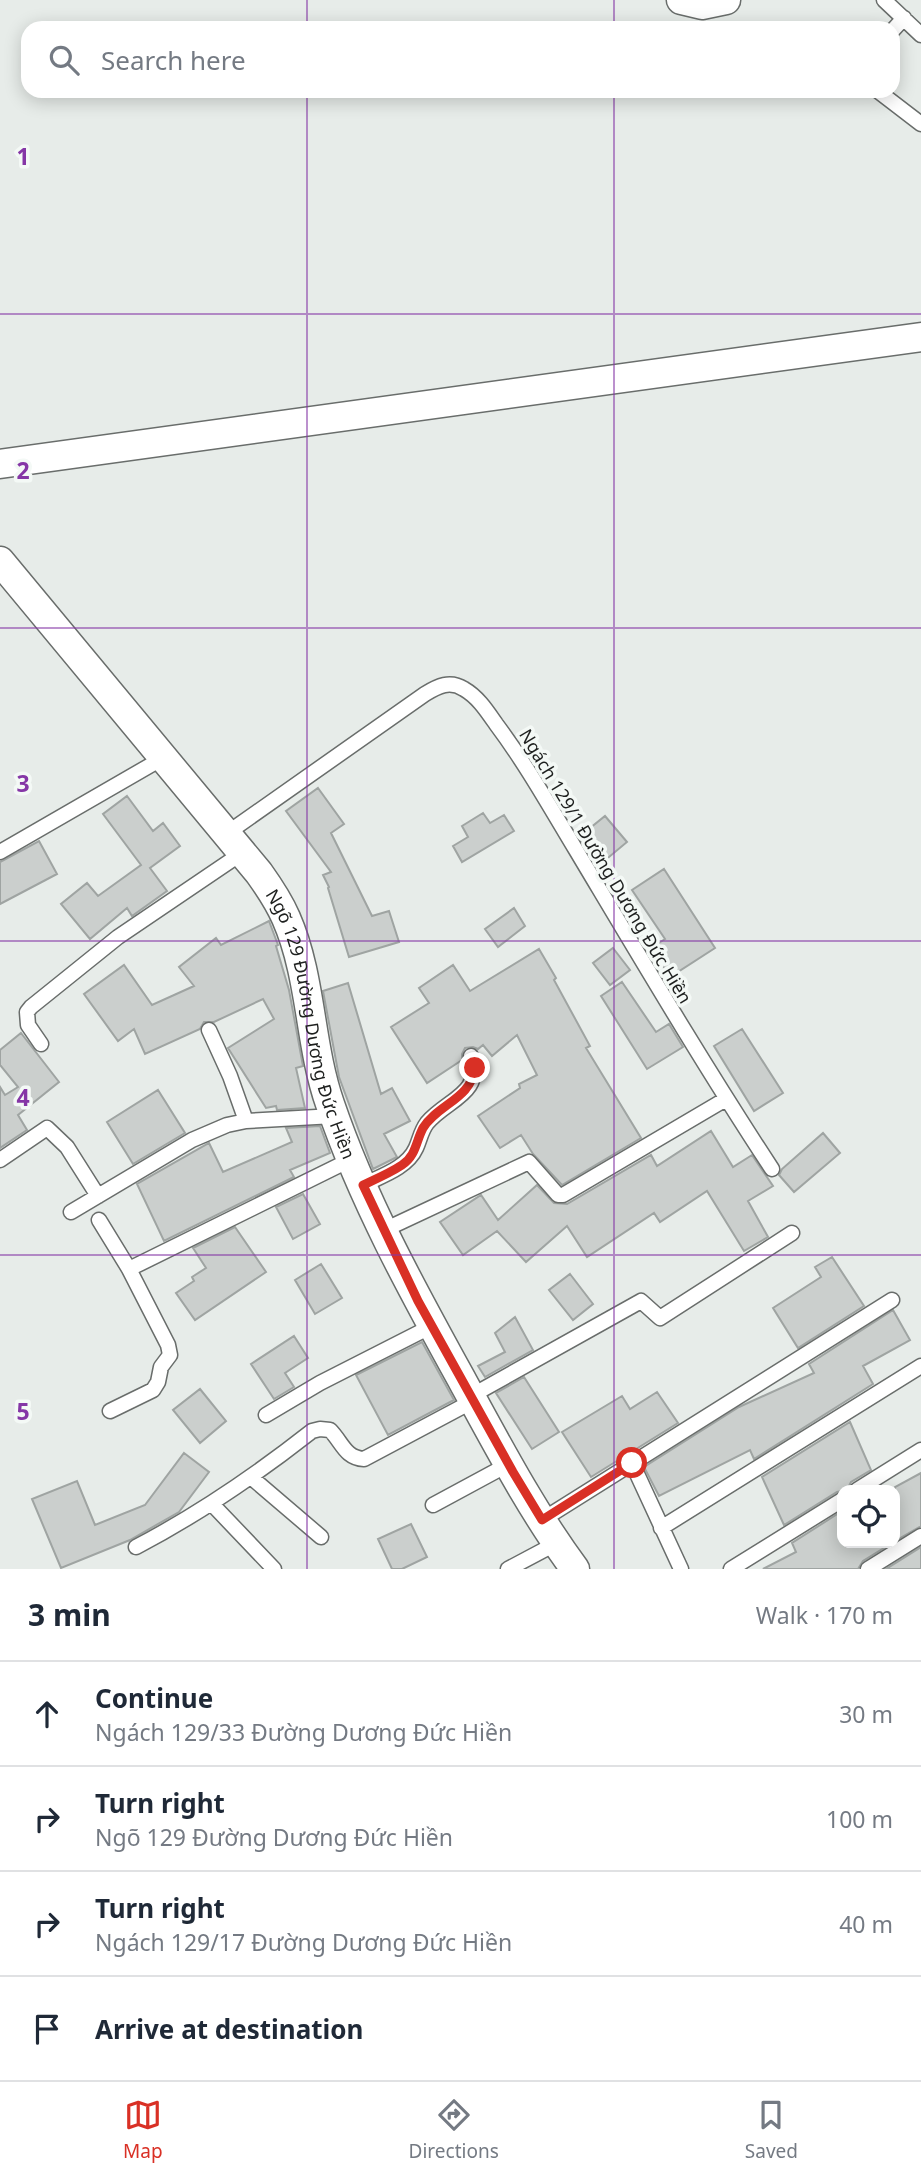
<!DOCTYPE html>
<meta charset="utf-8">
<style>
:root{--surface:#fff;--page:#f2f2f3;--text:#1f2937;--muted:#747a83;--line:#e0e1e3;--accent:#d93025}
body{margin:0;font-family:"Noto Sans",sans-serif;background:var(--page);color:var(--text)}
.controls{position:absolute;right:21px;bottom:21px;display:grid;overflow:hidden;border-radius:14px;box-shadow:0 4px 18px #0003}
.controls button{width:63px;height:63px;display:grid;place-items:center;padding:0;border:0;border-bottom:2px solid var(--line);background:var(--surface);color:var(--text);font:35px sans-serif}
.stop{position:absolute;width:21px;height:21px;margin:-16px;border:5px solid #d93025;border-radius:50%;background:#fff}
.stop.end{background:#d93025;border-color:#fff;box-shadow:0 2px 7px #0008}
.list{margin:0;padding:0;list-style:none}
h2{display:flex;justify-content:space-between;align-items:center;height:91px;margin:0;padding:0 28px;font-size:30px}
h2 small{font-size:23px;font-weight:400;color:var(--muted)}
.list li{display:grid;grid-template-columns:46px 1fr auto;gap:21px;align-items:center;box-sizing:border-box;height:105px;padding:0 28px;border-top:2px solid var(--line)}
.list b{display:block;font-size:26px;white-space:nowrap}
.list p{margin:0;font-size:23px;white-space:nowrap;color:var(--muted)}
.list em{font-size:23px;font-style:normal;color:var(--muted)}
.icon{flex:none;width:38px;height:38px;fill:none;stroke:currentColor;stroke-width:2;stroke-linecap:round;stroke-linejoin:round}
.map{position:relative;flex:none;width:921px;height:1569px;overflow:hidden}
.search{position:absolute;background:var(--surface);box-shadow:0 4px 18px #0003;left:21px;right:21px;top:21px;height:77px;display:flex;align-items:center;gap:18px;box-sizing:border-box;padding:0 24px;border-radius:21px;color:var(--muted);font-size:26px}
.sheet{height:511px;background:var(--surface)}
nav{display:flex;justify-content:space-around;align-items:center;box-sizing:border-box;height:98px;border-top:2px solid var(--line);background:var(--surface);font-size:19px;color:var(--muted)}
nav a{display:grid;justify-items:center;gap:4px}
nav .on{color:var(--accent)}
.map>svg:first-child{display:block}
.building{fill:#cbcfcd;stroke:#9fa4a2;stroke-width:2}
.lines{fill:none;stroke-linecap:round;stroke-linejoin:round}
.service-casing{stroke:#696d6b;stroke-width:17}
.minor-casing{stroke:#696d6b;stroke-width:31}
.service{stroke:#fff;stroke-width:14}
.minor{stroke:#fff;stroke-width:28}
.route{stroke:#d93025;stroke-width:9}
.grid{fill:none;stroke:#8536a6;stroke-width:2;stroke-opacity:0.55}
.labels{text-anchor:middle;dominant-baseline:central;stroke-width:7;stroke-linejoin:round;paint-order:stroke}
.street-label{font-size:18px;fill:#1e201f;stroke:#f4f9f6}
.grid-label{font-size:23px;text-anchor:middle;font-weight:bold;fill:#8536a6;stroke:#f4f9f6;stroke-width:7;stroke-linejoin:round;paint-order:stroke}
</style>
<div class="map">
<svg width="921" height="1569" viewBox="0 0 921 1569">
<rect width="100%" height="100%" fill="#e7ece9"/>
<path class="building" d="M318,788l26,36 -13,9 41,83 17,-5 10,31 -50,15 -21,-69 1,-1 -6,-12 8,-3 -45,-61z
M127,796l26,35 10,-8 17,23 -30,22 17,23 -35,25 -5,-8 -37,31 -29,-35 26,-21 11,13 43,-31 -38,-51z
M483,813l7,10 14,-8 10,16 -52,31 -9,-16 15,-9 -6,-11z
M605,816l22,26 -30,25 -18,-30z
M39,841l18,33 -57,30v-42z
M664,869l51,79 -45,29 -19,-29 14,-9 -33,-49z
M514,908l11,18 -27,21 -13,-18z
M269,921l9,24 -2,1 13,44 14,76 -7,2 9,40 -28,2 -1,-4 -10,2 -38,-60 46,-29 -11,-20 -49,23h-10l-4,7 -55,25 -11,-25 -16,12 -34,-47 40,-29 28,40 42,-19 -15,-19 37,-29 5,7z
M613,948l17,22 -20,15 -17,-22z
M539,949l17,29 -2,2 36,66 -4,2 55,90 -79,47 -29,-31 -12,-19 -21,13 -22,-32 42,-28 -1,-4 18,-9 -20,-40 -25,21 -9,-11 -5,4 -5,-2 -8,1 -3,6v6l-35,23 -36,-56 38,-24 -10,-15 34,-23 17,26z
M622,982l34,50 13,-8 14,23 -36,22 -46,-73z
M348,983l33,111 11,-6 18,33 -26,13 13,23 -24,12 -34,-92 -16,-86z
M742,1029l41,64 -29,18 -40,-65z
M21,1033l38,49 -41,33 9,15 -27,18v-61l5,8 13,-8 -18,-22v-15z
M158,1090l27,43 -52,31 -26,-42z
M320,1126l10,27 -40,17 4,7 -130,64 -27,-57 72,-41 14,29 69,-30 -6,-14z
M711,1131l22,36 19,-12 21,31 -25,15 20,36 -24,14 -37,-60 -47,31 -6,-9 -67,44 -20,-31 -41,36 -29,-31 -34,24 -23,-33 41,-27 17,25 39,-35 17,18 13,1 84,-49 6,11z
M823,1133l17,20 -46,39 -15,-17 3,-6z
M303,1194l17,30 -27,15 -17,-32z
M235,1227l31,45 -71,48 -19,-27 18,-12 -2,-4 14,-9 -13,-20z
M832,1257l32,49 -66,42 -25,-40 48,-31 -6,-10z
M321,1264l21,34 -27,16 -20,-34z
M570,1274l23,30 -20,16 -24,-30z
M893,1310l17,30 -47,26 10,18 -119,75 -4,-9 -91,46 -15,-29 95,-60 75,-34 -5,-9z
M515,1317l18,33 -48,27 -7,-11 27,-14 -10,-19z
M294,1336l14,22 -23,15 9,14 -20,12 -23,-35z
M422,1342l32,58 -66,35 -32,-60z
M524,1377l35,55 -27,17 -36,-56z
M200,1389l26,32 -26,22 -27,-33z
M657,1392l21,31 -87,54 -29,-45 60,-36 8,13z
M850,1422l21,48 -20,12 -4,8 -10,2 -53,33 -22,-48z
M184,1453l25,19 -30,40 -49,28 -69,28 -29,-69 45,-18 18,44 50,-20z
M921,1473v53l-26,15v-54z
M842,1511v32h50l-29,18 -5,8h-95l33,-17 -4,-9z
M411,1524l16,33 -25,12h-10l-14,-30z
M921,1547v22h-35z"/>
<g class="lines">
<defs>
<path id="service" d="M884,0l37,35
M893,30l11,-12
M878,91l43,33
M226,834l199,-140c13,-8 25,-14 39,-5 14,8 23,22 32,35 30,40 54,83 80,126 64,107 127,214 196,319
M0,852l163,-94
M209,1030l21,46 16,45
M41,1044l-13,-19 -1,-13 4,-5 87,-70 124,-84
M0,1160l47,-32 20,19 31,49
M363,1185c18,-9 44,-17 53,-37 4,-9 5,-17 11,-25 20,-24 57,-29 44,-67
M71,1212l121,-72 35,-15 19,-4 88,-5
M99,1220l30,49
M384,1230l145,-68 29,33h5l163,-96
M471,1396l170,-95 19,17 132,-85
M110,1411l43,-21 5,-8 3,-15 9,-12 -2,-10 -39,-76 223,-110
M266,1415l54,-32 112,-57
M632,1463l49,106
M252,1478l69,59
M857,1490l64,-40
M212,1504l62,65
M433,1505l76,-41
M542,1520l350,-220
M661,1528l260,-162
M136,1547c63,-33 120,-72 176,-116l8,-2 10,1c12,12 15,28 34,29l109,-58
M508,1569l49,-26
M731,1569l111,-69
M868,1569l53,-33"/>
<g id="minor">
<path d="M681,0l21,5 24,-5"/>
<path d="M0,464l921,-127"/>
<path id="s1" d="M0,561l259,312c10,14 20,29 27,45 26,59 23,126 44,186 33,97 84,189 133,278 35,64 69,129 112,187"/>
</g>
</defs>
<use href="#service" class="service-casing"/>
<use href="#minor" class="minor-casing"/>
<use href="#service" class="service"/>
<use href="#minor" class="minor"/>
</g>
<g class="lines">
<path class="route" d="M475,1068c-4,31 -37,36 -52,60 -7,13 -7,28 -21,37 -12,8 -26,14 -39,20l55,116 95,171 29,48 90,-57"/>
</g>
<path class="grid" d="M307,0v28M614,0v28M307,91v1478M614,91v1478M0,314h921M0,628h921M0,941h921M0,1255h921"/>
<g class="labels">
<g class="street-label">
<text transform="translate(606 866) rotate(59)">Ngách 129/1 Đường Dương Đức Hiền</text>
<text stroke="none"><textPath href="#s1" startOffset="567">Ngõ 129 Đường Dương Đức Hiền</textPath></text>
</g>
</g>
<g class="grid-label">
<text x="23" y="165">1</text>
<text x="23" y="479">2</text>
<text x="23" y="792">3</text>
<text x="23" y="1106">4</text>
<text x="23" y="1420">5</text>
</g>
</svg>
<div class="controls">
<button><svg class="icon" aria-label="locate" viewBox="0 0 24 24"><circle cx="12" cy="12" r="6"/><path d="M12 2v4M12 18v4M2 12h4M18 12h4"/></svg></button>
</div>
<div class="stop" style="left:632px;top:1463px"></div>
<div class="stop end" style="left:475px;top:1068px"></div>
<div class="search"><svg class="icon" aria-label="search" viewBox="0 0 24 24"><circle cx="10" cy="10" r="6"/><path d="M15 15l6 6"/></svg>Search here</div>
</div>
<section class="sheet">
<h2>3 min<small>Walk · 170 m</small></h2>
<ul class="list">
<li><svg class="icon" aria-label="ahead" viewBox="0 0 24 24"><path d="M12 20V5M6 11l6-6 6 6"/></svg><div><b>Continue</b><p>Ngách 129/33 Đường Dương Đức Hiền</p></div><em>30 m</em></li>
<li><svg class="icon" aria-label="right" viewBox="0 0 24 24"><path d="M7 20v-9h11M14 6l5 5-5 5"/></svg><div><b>Turn right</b><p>Ngõ 129 Đường Dương Đức Hiền</p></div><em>100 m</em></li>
<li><svg class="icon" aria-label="right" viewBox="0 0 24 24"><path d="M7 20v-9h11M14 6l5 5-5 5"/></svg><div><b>Turn right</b><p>Ngách 129/17 Đường Dương Đức Hiền</p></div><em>40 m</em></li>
<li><svg class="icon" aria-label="arrive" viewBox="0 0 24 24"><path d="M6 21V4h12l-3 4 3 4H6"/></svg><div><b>Arrive at destination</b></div></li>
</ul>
</section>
<nav>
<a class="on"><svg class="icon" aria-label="map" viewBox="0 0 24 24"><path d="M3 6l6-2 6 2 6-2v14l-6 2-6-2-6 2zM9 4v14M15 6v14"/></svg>Map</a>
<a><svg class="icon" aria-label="directions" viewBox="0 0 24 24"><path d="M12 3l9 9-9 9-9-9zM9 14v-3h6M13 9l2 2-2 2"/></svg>Directions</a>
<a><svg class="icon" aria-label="saved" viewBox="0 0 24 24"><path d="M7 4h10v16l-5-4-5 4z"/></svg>Saved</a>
</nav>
